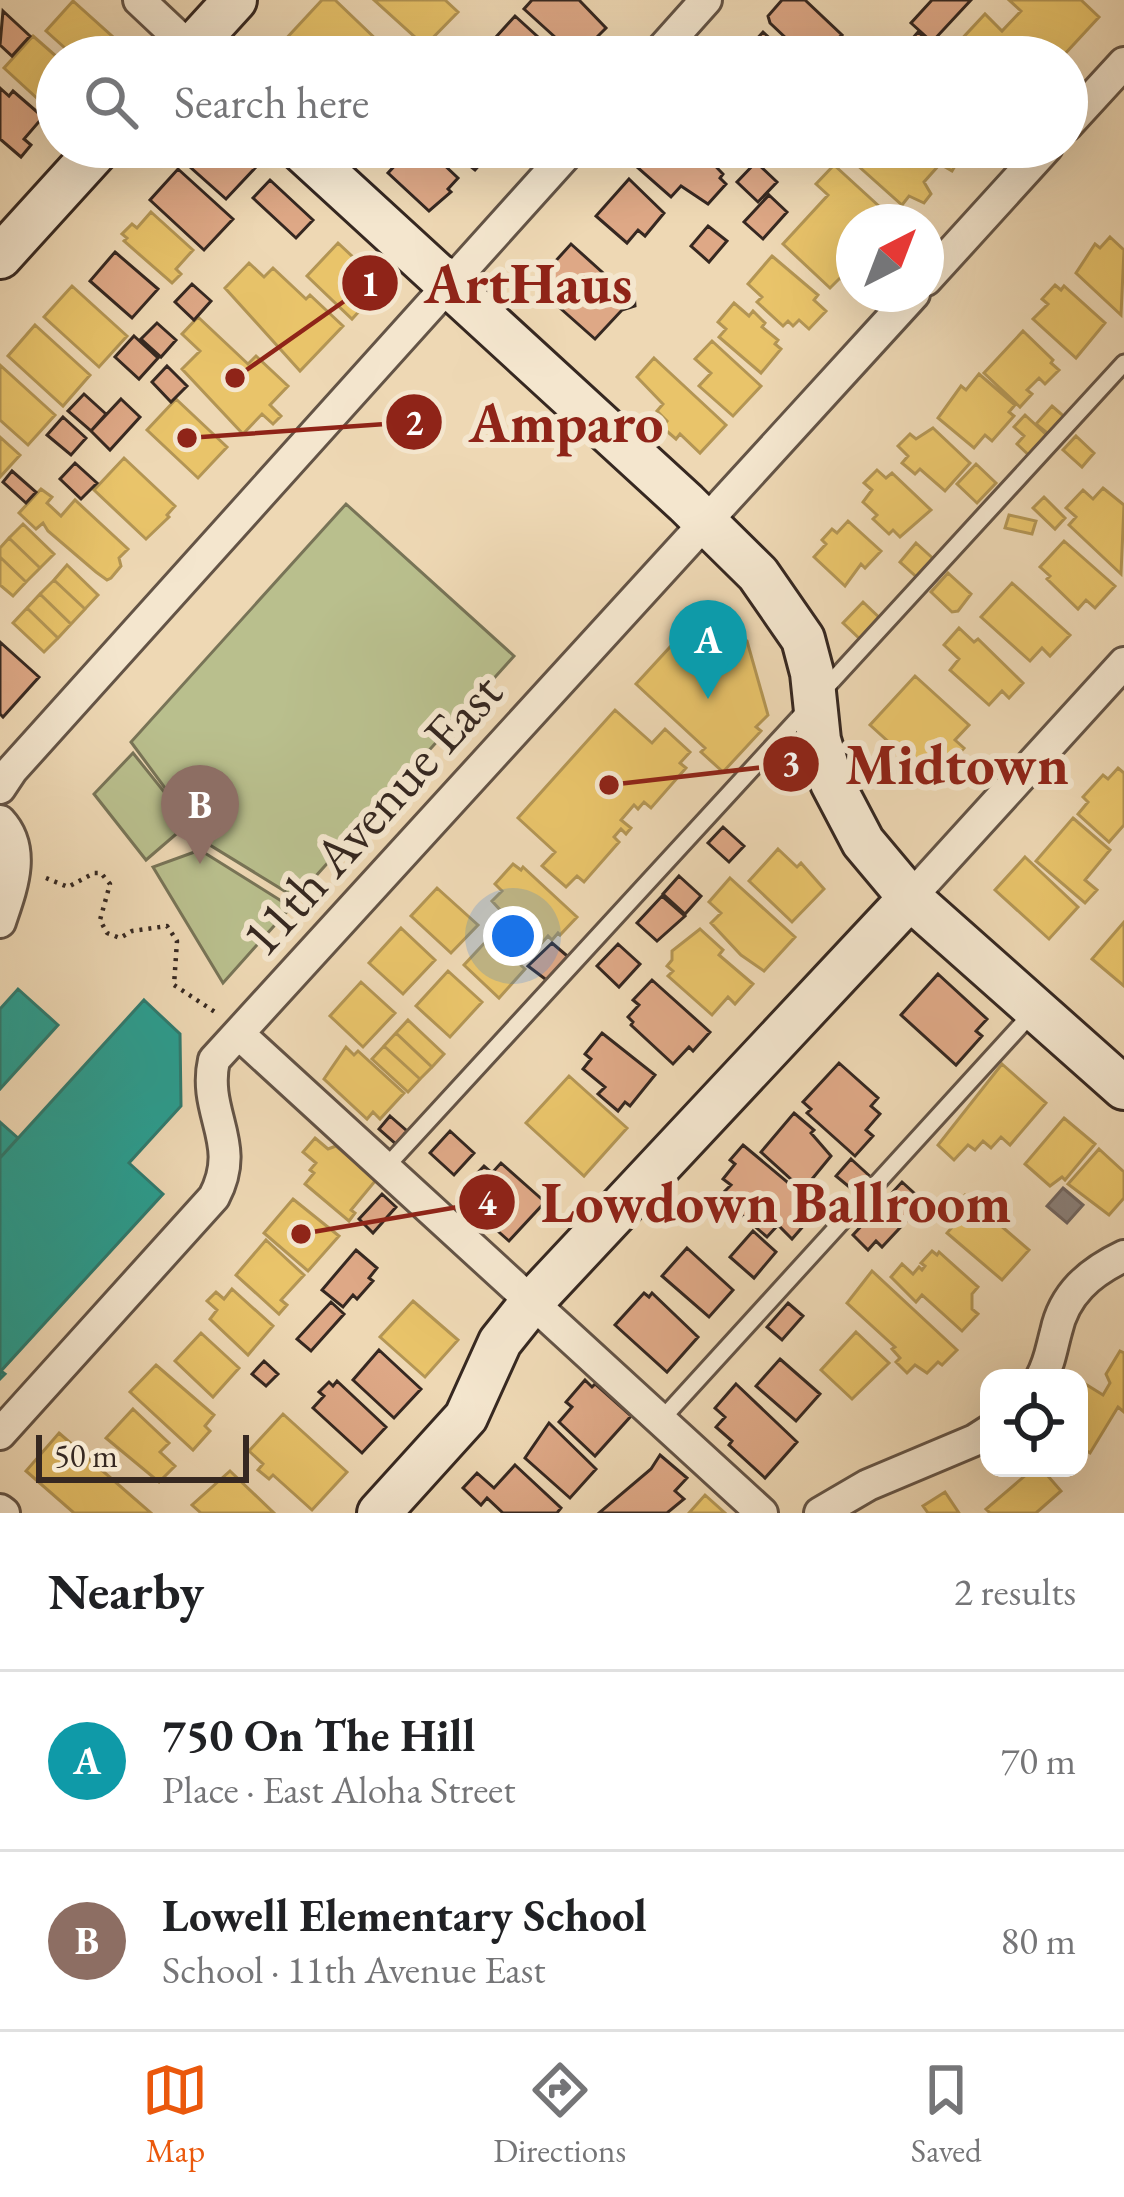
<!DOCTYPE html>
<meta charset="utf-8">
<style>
:root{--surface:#fff;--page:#f6f6f6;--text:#202124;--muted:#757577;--line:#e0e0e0;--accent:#ea580c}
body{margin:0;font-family:"EB Garamond",serif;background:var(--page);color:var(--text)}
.controls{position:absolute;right:36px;bottom:36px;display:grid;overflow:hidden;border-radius:24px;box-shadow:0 12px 48px #0002}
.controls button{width:108px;height:108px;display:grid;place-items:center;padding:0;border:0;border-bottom:3px solid var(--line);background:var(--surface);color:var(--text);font:60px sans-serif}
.compass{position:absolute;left:836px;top:204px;width:108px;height:108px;border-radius:50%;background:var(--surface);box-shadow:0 12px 48px #0002;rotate:42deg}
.scale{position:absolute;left:36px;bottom:30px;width:213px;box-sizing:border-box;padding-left:12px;border:6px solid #362821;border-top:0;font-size:33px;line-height:42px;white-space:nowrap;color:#362821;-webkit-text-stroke:9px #f4e6ce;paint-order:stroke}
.you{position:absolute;left:513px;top:936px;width:42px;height:42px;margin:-30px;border:9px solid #fff;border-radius:50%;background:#1a73e8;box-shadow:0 0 0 18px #1a73e833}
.badge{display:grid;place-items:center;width:78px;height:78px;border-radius:50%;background:var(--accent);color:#fff;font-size:39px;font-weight:700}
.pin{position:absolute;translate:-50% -99px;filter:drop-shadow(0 3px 6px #0008)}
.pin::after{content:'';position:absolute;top:63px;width:42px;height:36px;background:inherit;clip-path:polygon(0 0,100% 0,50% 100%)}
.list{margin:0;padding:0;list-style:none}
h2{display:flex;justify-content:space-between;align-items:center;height:156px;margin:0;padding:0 48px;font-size:51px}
h2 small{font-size:39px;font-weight:400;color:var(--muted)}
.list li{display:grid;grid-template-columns:78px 1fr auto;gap:36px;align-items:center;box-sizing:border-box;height:180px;padding:0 48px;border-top:3px solid var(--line)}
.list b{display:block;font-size:45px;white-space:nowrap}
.list p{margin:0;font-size:39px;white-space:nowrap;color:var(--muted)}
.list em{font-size:39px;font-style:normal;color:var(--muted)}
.icon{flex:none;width:66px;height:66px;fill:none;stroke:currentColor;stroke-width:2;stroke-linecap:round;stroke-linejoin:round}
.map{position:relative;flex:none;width:1124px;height:1513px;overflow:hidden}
.search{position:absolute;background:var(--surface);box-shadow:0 12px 48px #0002;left:36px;right:36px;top:36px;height:132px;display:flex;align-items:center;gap:30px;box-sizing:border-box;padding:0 42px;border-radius:66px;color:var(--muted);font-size:45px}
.sheet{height:516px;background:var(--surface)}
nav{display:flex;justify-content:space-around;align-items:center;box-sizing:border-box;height:168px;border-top:3px solid var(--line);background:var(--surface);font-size:33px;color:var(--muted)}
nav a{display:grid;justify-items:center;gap:6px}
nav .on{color:var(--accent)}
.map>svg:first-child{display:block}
.green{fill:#b9bf8d;stroke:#787457;stroke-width:3}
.homes{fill:#e9c46a;stroke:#b39554;stroke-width:3}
.schools{fill:#2a9d8f;stroke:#2e7a6e;stroke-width:3}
.industry{fill:#8a817c;stroke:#716661;stroke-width:3}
.building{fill:#dea886;stroke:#362821;stroke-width:3}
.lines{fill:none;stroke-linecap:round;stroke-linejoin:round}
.lane-casing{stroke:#645446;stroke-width:21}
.street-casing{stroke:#645446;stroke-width:36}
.secondary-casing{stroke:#362821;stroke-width:48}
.path{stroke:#362821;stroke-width:4.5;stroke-dasharray:3 6;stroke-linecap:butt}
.lane{stroke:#f4e6ce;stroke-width:15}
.street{stroke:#f4e6ce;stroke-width:30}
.secondary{stroke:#f4e6ce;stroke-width:42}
.labels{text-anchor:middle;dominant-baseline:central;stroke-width:12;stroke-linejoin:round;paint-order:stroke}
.street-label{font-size:54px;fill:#362821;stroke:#f4e6ce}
.leader{fill:none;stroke:#8f2418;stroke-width:4.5}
.callout-dot{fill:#8f2418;stroke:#f4e6ce;stroke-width:4.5}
.mark-label{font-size:36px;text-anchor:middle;font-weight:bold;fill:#fff}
.callout-label{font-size:57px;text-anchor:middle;font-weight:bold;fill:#8f2418;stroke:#f4e6ce;stroke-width:12;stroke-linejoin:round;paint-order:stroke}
</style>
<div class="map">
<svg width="1124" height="1513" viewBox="0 0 1124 1513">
<rect width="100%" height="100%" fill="#eed8b4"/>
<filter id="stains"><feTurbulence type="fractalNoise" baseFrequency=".00167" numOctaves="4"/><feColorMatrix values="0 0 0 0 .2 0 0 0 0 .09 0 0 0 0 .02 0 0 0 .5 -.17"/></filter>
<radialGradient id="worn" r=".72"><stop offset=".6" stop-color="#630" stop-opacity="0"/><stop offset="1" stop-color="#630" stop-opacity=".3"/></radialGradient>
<path class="green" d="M346,504l168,152 -218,242 -91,-56 -74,-100z
M133,753l56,70 -43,37 -52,-66z
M200,850l91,57 -68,76 -70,-116z"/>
<path class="homes" d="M322,0h13l46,44 -12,13h-100z
M374,0h71l13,12 -44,45 -7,-6 10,-12z
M1009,0h72l18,17 -37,40h-88l-16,-14 27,-29 17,17 19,-20z
M73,1l40,36 3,7 -12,13h-29l-29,-26z
M33,36l24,21v50l-5,5 -48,-44z
M872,147h20l8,7 7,-7h49l-2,3 7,6 -9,15 -12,-7 -16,18 7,12 -7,9 -15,-7 -7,9 -46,-41z
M834,165l59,54 -39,3v61l-4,4 -10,-9 -10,10 -47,-44 45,-49 -12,-11z
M151,212l42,38 -17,19 5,5 -9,9 -48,-42 3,-3 -5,-4 10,-10 5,4z
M1110,237l14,13 -3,65 -45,-42 19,-29 5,4z
M338,243l45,42 -31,34 -45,-43z
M772,256l46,39 -4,5 12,11 -17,18 -10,-9 -6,6 -5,-5 -5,5 -26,-24 5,-5 -14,-13z
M249,263l15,14 9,-9 33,31 4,-4 33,31 -43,45 -75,-83z
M1055,285l6,5 3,-4 41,37 -29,35 -43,-39 15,-15 -6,-5z
M72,286l55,50 -28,31 -55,-50z
M734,303l15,13 4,-5 12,12 -3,4 16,13 -3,4 6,5 -20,24 -42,-36 7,-8 -8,-7z
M198,317l50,47 8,-8 32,30 -18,19 11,11 -8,8 -11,-10 -19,20 -61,-65 18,-18 -18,-17z
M35,325l55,50 -27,31 -55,-50z
M1023,331l30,29 -2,3 8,7 -14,14 -6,-6 -12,12 5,4 -12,13 -36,-34z
M712,341l49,45 -28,30 -34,-30 12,-13 -16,-14z
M654,358l72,67 -26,28 -20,-19 -4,5 -14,-12 5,-6 -10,-10 6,-7 -26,-27z
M0,365l55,50 -27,30 -28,-25z
M979,374l36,31 -6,7 5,4 -22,25 -7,-6 -11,13 -36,-30 23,-32 5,4z
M176,399l51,48 -29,31 -51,-48z
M1052,406l15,13 -16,17 -15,-12z
M1025,415l26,24 -18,20 -16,-15 7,-8 -10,-9z
M933,428l37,35 -25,28 -25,-22 -5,5 -13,-11 6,-7 -10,-10 12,-12 6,5z
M1076,436l18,17 -12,14 -19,-17z
M0,437l20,18 -20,22z
M124,458l51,48 -8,9 2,2 -23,22 -52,-49z
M976,464l20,19 -19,20 -20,-19z
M877,470l9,8 6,-5 39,37 -31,27 -7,-7 -4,4 -16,-15 4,-4 -14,-13 9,-12 -8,-7z
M1103,488l21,17 -3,69 -52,-49 7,-8 -10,-9 17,-18 10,9z
M41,489l11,8 -5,6 14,13 14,-16 53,49 -9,9 2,8 -10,12 -4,2 -11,-8 -48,-41 -5,-8 -7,6 -17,-16z
M1044,497l21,21 -10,11 -22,-21z
M1009,515l27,6 -4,13 -27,-6z
M848,521l33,30 -16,17 -4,-4 -16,22 -31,-29 12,-13 -4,-4 10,-11 5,4z
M23,524l31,30 -14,14 -31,-30z
M9,538l31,30 -14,14 -26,-25v-9z
M1064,541l51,45 -20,22 -9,-8 -8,9 -31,-30 3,-3 -10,-9z
M916,543l22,20 -17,18 -21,-19z
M0,557l26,25 -13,14 -13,-11z
M67,565l31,30 -13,14 -31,-29z
M948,573l23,21 -13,17 -6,1 -21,-20z
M54,580l31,29 -14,15 -31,-30z
M1012,583l58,52 -20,21 -8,-8 -12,13 -49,-44z
M40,594l31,30 -13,14 -31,-30z
M863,602l20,19 -20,21 -20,-19z
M27,608l31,30 -14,14 -31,-29z
M712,609l35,32 21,74 -12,12 5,4 -38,41 -22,-20 4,-4 -69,-64 46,-50 4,4z
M959,628l15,14 4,-3 45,44 -14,15 -7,-7 -13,14 -39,-35 9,-11 -15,-14z
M915,676l54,49 -14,15 9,8 -18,20 -9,-9 -13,15 -54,-49z
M615,710l37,33 13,-14 25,23 -10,11 6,5 -35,40 -7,-6 -6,7 -4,-4 -13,15 10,8 -5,6 -5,-5 -7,8 5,5 -35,40 -7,-6 -11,11 -24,-21 13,-14 -37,-34z
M1118,768l6,5v52l-15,17 -31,-28 10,-12 -5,-5 20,-22 5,4z
M1073,818l37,32 -25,30 12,10 -12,13 -49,-42z
M778,849l19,18 4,-4 23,26 -32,33 -43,-41z
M1025,857l53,50 -29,32 -54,-49z
M513,864l8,6 2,-3 54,50 -17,18 -2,-2 -6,7 -4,-4 -8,9 -10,-9 -6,6 -16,-14 4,-5 -20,-22 10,-10 -7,-7z
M730,878l65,59 -31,34 -23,-16 -30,-32 10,-10 -12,-11z
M437,888l41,37 -27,28 -40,-37z
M1124,922v64l-32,-27z
M401,928l34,32 -32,34 -34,-31z
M700,929l23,21 -4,5 34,29 -18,20 -7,-7 -16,18 -44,-39 5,-5 -6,-5 5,-6v-9z
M490,937l35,32 -26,29 -35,-33z
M448,971l34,31 -32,35 -34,-31z
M361,982l34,31 -32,34 -33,-31z
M408,1020l36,34 -12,13 -36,-34z
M396,1033l36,34 -12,12 -36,-33z
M384,1046l36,33 -12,13 -36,-33z
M346,1047l8,8 4,-4 46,42 -24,26 -7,-7 -6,7 -43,-40z
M1002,1064l44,39 -36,42 -9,-8 -10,11 -8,-7 -8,9 -7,-5 -14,15 -16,-15z
M569,1076l58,52 -43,48 -58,-53z
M1064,1118l31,26 -30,36 -3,-3 -12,9 -25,-22z
M315,1138l13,11 8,-3 40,34 -25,30 4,3 -6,8 -44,-37 9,-11 -4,-3 6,-7 -13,-11z
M1099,1149l25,23v26l-15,17 -41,-31z
M976,1193l30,25 -6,7 29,25 -27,30 -55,-47 7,-8 -9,-7 20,-23 6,5z
M293,1199l46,37 -31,35 -44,-38z
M266,1240l38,35 -23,25 6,5 -8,9 -43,-39z
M932,1251l5,4 2,-3 39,35 -6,7v15l6,5 -16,17 -40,-36 -6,7 -25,-25 11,-13 11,10 6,-7 3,3 3,-4 -4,-3z
M872,1271l85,79 -15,15 -4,-3 -11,11 -12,-8 -8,8 -11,-11 4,-4 -8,-9 3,-2 -48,-44z
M232,1289l41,37 -25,29 -38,-36 7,-9 -10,-9 9,-9 8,7z
M413,1301l45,39 -33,37 -45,-40z
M856,1332l33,31 -37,36 -31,-29z
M201,1333l38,35 -26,29 -38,-36z
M1120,1351l4,2v59l-6,-5 -28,46 -11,-7v-58l3,-6 21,13 7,-12 -4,-9z
M156,1365l58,50 -9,11 5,5 -17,19 -63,-58z
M133,1409l36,34 -9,9 15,14 -16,16 -53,-44z
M283,1414l64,58 -35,38 -39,-35 -4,4 -11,-9 5,-6 -14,-13z
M59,1433l92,80h-77l-48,-42z
M1034,1468h7l20,23 -25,22h-46l-4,-4z
M230,1471l44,42h-73l-9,-8z
M945,1492l14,21h-31l-5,-7z
M705,1495l20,18h-36z"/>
<path class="schools" d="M18,989l40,36 -58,64v-80z
M144,1000l36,34 1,72 -52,57 34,31 -162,177 4,3 -5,5v-221z
M0,1122l18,16 -18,20z"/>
<path class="industry" d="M1063,1188l20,17 -16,18 -20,-17z"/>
<path class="building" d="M532,0h47l27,28 -29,29 -53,-48z
M782,0h23l37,35 -7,6 11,9 -6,7h-34l-36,-34 -2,-7z
M932,0h39l-39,42 -21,-19z
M3,11l27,25 -18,20 -12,-11z
M515,16l45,41h-62l-11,-10z
M763,32l27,25h-50z
M918,32l18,16 -7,9h-33z
M0,88l9,8 4,-5 30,26 -19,22 7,6 -10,12 -21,-18z
M189,147h43l23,21 -29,31 -46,-41z
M412,147h13l33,31 -10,11 3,3 -22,19 -41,-38z
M446,147h41l-7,8 5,4 -10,11z
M657,147h40l26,27 -3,4 6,6 -18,20 -27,-18 -10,11 -33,-29z
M756,162l21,20 -19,20 -21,-20z
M178,169l55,50 -29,31 -54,-50z
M629,179l35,34 -19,23 -7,-6 -11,13 -31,-27z
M270,180l43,40 -17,18 -43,-40z
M769,195l18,17 -24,27 -19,-17z
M708,226l19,15 -18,21 -18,-16z
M571,244l51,46 12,3 1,13 -13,4 -27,29 -61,-54z
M115,252l43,37 -26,29 -42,-37z
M192,284l19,17 -17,19 -19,-18z
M157,323l19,17 -15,17 -20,-18z
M134,336l24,22 -19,21 -24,-22z
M167,366l20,20 -16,16 -19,-20z
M84,394l22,20 -15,17 -23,-20z
M121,399l19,18 -30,33 -19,-19z
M63,417l23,21 -15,17 -24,-20z
M75,463l22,20 -16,16 -21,-20z
M12,471l24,21 -10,11 -23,-21z
M0,642l39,35 -36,40 -3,-3z
M723,827l21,19 -15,16 -21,-19z
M679,876l22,20 -16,18 -22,-20z
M662,896l23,20 -28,25 -20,-18z
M552,943l20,17 -19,25 -25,-19z
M618,944l22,20 -21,23 -22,-21z
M938,974l49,45 -11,12 6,5 -26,29 -55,-50z
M652,980l58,52 -17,19 -4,-4 -16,17 -42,-39 2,-3 -5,-5 11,-12 -6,-5z
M602,1033l53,42 -25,31 -5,-4 -7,9 -20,-17 7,-7 -22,-18 8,-10 -6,-5z
M839,1063l39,35 -7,8 9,8 -14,16 7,6 -18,20 -48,-43 4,-4 -8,-7z
M794,1113l20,17 -3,3 20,23 -28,34 -42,-38z
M390,1116l17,15 -11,13 -17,-15z
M450,1131l24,22 -20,22 -24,-22z
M743,1145l61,51 -3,4 8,8 5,-5 5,5 -27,31 -14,-14 -11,12 -47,-41 11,-11 -8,-6 12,-15 -5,-4z
M851,1159l22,20 -14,16 -23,-19z
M501,1163l44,39 -36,39 -44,-39 13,-14 -8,-7 14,-15 8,7z
M902,1182l22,20 -42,45 -6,-6 -8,9 -15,-15z
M382,1194l14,13 -23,26 -14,-14z
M753,1231l23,21 -22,26 -24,-21z
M687,1248l46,42 -24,27 -47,-41z
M356,1250l21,18 -8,10 4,3 -16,18 -4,-4 -10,12 -21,-17z
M644,1293l5,4 3,-4 46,44 -31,35 -52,-47z
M331,1302l13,12 -33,37 -14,-12z
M788,1303l15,13 -21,24 -15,-13z
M379,1350l42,39 -27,29 -41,-38z
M780,1359l40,35 -24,27 -40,-35z
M264,1361l14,13 -12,12 -14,-12z
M585,1380l7,7 3,-3 36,32 -36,40 -36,-34 13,-15 -6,-5z
M337,1381l49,46 -24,26 -49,-45 11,-12 -5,-4 10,-10 4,4z
M736,1384l61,58 -32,36 -36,-33 3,-4 -16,-14 9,-10 -10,-9z
M549,1423l47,46 -26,29 -45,-40z
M660,1455l27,23 -12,13 9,8 -17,14h-68l52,-44z
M515,1465l46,43 -4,5h-54l-16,-15 -6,7 -18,-17 14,-15 17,15z"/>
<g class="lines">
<defs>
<path id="lane" d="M822,692l302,-329
M385,1168l421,-458
M661,1420l374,-410"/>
<path id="street" d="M139,0l51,48
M655,57l51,-57
M1067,125l57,-62
M926,280l121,-133
M0,788l12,-18 561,-623
M0,821c27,29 11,68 0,101
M910,898l214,-235
M239,1034l523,479
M1041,1378c9,-16 10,-28 15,-46 8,-38 34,-60 68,-76
M0,1434l214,-237c29,-54 -12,-83 0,-137l700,-766
M0,1510l4,3
M820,1513l48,-28 107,-45 14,-9"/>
<path id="secondary" d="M183,57l52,-57
M298,147l388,356 72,71 45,65 9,34 7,67 13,43 31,59 47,56 214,190
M0,257l100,-110
M379,1513l87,-96 34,-75 32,-40 378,-404"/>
</defs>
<use href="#lane" class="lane-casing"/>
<use href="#street" class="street-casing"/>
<use href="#secondary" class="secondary-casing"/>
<path class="path" d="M46,878l22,9 26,-14h7l9,11 -10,36 7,13 13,5 12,-7 35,-5 10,15 -3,44 41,27"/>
<use href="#lane" class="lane"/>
<use href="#street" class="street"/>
<use href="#secondary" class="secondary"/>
</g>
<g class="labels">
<g class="street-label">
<text transform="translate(371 814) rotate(-48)">11th Avenue East</text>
</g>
</g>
<path class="leader" d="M235 378L370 283M187 438L414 422M609 785L791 764M301 1234L487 1202"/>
<g class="callout-dot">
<circle cx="235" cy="378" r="12"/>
<circle cx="187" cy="438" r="12"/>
<circle cx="609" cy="785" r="12"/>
<circle cx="301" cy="1234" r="12"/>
<circle cx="370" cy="283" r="30"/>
<circle cx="414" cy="422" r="30"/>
<circle cx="791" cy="764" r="30"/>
<circle cx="487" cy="1202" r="30"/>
</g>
<g class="mark-label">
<text x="370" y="296">1</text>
<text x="414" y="435">2</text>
<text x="791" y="776">3</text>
<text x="487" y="1215">4</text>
</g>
<g class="callout-label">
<text x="528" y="303">ArtHaus</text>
<text x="566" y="442">Amparo</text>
<text x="957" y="784">Midtown</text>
<text x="776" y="1222">Lowdown Ballroom</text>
</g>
<rect width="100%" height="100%" filter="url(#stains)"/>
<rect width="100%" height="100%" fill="url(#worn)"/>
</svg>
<div class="controls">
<button><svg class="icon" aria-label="locate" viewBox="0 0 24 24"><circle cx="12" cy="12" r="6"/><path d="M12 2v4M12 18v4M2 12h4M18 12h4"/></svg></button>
</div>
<svg class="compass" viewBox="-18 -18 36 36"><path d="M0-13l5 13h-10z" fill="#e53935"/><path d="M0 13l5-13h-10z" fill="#757577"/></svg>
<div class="scale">50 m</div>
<div class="you"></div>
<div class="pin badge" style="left:708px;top:699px;background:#0f9aa8">A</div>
<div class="pin badge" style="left:200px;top:864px;background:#8d6e63">B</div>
<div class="search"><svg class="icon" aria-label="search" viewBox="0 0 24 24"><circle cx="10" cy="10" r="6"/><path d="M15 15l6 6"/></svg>Search here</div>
</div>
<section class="sheet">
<h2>Nearby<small>2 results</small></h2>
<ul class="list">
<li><span class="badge" style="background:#0f9aa8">A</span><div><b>750 On The Hill</b><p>Place · East Aloha Street</p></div><em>70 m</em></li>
<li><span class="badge" style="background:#8d6e63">B</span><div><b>Lowell Elementary School</b><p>School · 11th Avenue East</p></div><em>80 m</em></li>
</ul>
</section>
<nav>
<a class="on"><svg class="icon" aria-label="map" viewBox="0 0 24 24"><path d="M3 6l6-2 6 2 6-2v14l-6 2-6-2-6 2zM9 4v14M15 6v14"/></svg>Map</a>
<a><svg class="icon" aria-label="directions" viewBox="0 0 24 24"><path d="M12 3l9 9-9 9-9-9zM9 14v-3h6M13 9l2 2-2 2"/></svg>Directions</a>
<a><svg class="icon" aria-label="saved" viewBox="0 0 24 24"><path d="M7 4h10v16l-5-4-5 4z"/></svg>Saved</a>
</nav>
